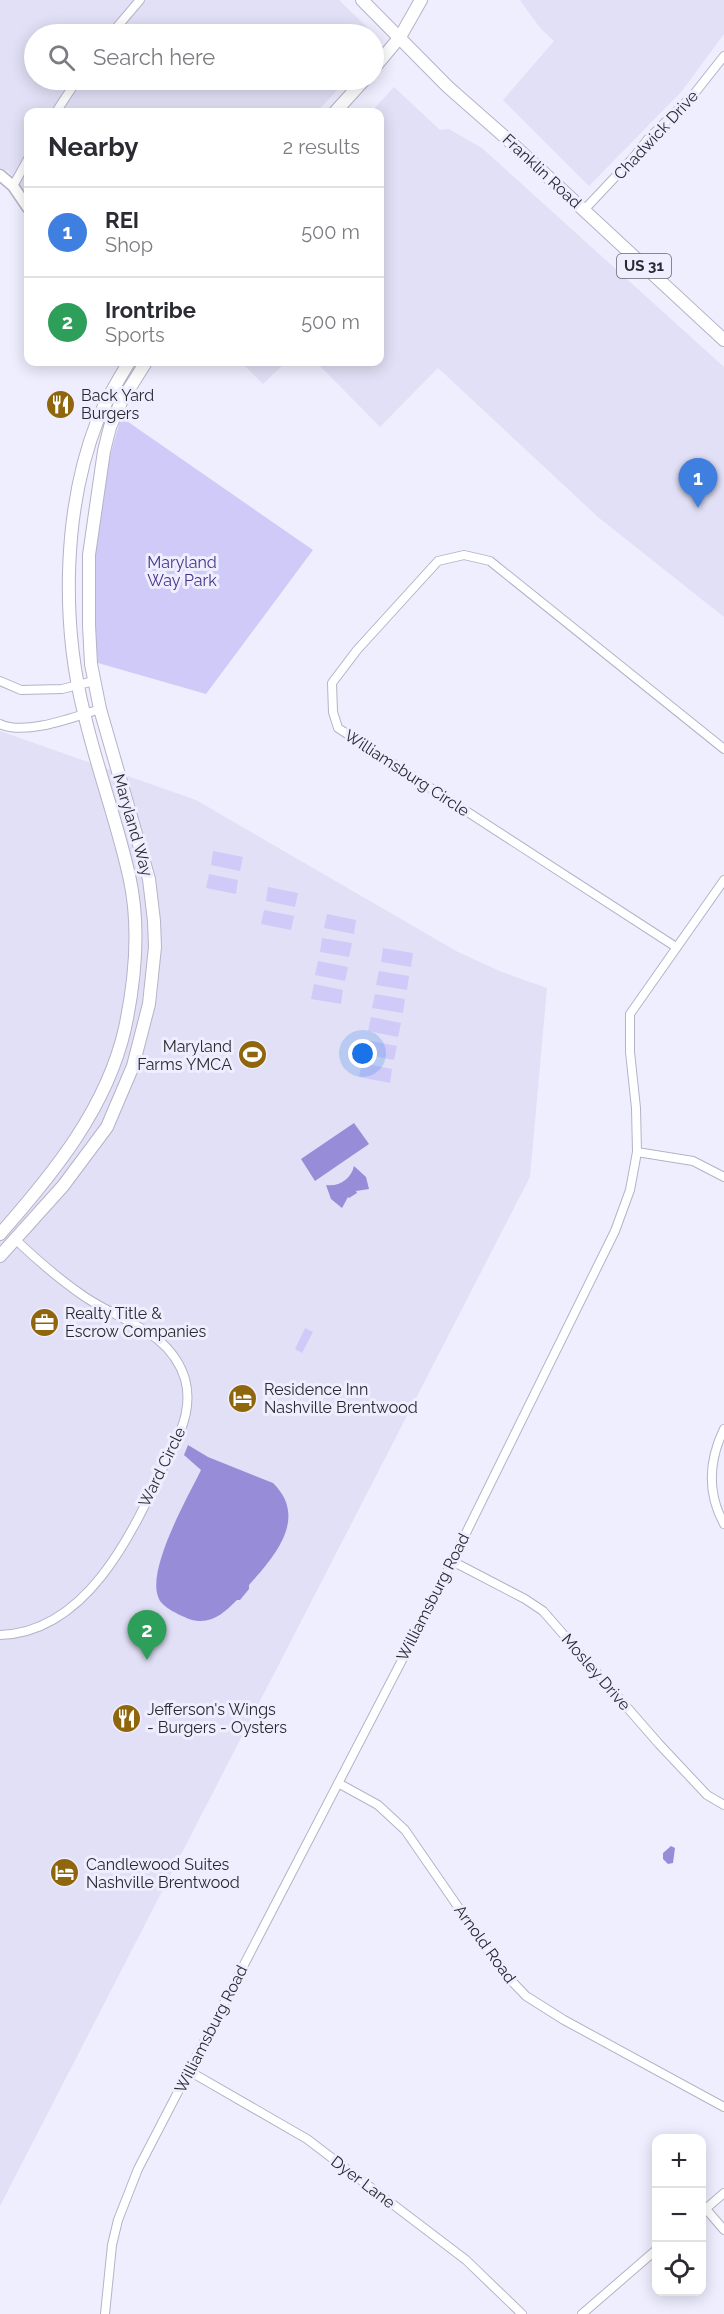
<!DOCTYPE html>
<meta charset="utf-8">
<style>
:root{--surface:#fff;--page:#f2f2f3;--text:#2b2b33;--muted:#7c7c81;--line:#e1e1e2;--accent:#0f766e}
body{margin:0;font-family:Raleway,sans-serif;background:var(--page);color:var(--text)}
.controls{position:absolute;right:18px;bottom:18px;display:grid;overflow:hidden;border-radius:12px;box-shadow:0 3px 15px #0003}
.controls button{width:54px;height:54px;display:grid;place-items:center;padding:0;border:0;border-bottom:2px solid var(--line);background:var(--surface);color:var(--text);font:30px sans-serif}
.you{position:absolute;left:363px;top:1054px;width:21px;height:21px;margin:-15px;border:4px solid #fff;border-radius:50%;background:#1a73e8;box-shadow:0 0 0 9px #1a73e833}
.badge{display:grid;place-items:center;width:39px;height:39px;border-radius:50%;background:var(--accent);color:#fff;font-size:20px;font-weight:700}
.pin{position:absolute;translate:-50% -50px;filter:drop-shadow(0 2px 3px #0008)}
.pin::after{content:'';position:absolute;top:32px;width:21px;height:18px;background:inherit;clip-path:polygon(0 0,100% 0,50% 100%)}
.list{margin:0;padding:0;list-style:none}
h2{display:flex;justify-content:space-between;align-items:center;height:78px;margin:0;padding:0 24px;font-size:26px}
h2 small{font-size:20px;font-weight:400;color:var(--muted)}
.list li{display:grid;grid-template-columns:39px 1fr auto;gap:18px;align-items:center;box-sizing:border-box;height:90px;padding:0 24px;border-top:2px solid var(--line)}
.list b{display:block;font-size:22px;white-space:nowrap}
.list p{margin:0;font-size:20px;white-space:nowrap;color:var(--muted)}
.list em{font-size:20px;font-style:normal;color:var(--muted)}
.icon{flex:none;width:33px;height:33px;fill:none;stroke:currentColor;stroke-width:2;stroke-linecap:round;stroke-linejoin:round}
.map{position:relative;flex:none;width:724px;height:2314px;overflow:hidden}
.search{position:absolute;background:var(--surface);box-shadow:0 3px 15px #0003;left:24px;top:24px;width:360px;height:66px;display:flex;align-items:center;gap:15px;box-sizing:border-box;padding:0 21px;border-radius:33px;color:var(--muted);font-size:22px}
.panel{position:absolute;background:var(--surface);box-shadow:0 3px 15px #0003;left:24px;top:108px;width:360px;height:258px;border-radius:12px}
.map>svg:first-child{display:block}
.built{fill:#e2e0f6}
.green{fill:#cfcaf8}
.water{fill:#978cd8}
.lines{fill:none;stroke-linecap:round;stroke-linejoin:round}
.minor-casing{stroke:#b4b3c7;stroke-width:10}
.tertiary-casing{stroke:#b4b3c7;stroke-width:13}
.secondary-casing{stroke:#b4b3c7;stroke-width:14}
.primary-casing{stroke:#b4b3c7;stroke-width:14}
.minor{stroke:#fff;stroke-width:8}
.tertiary{stroke:#fff;stroke-width:10}
.secondary{stroke:#fff;stroke-width:12}
.primary{stroke:#fff;stroke-width:12}
.labels{text-anchor:middle;dominant-baseline:central;stroke-width:6;stroke-linejoin:round;paint-order:stroke}
.shield{fill:#efeeff;stroke:#65646f;stroke-width:1.5}
.shield-label{font-size:15px;font-weight:bold;fill:#2a2931}
.street-label{font-size:16px;fill:#2a2931;stroke:#efeeff}
.poi-label{font-size:16px;fill:#2a2931;stroke:#efeeff;text-anchor:start}
.park-label{font-size:16px;fill:#463088;stroke:#efeeff}
</style>
<div class="map">
<svg width="724" height="2314" viewBox="0 0 724 2314">
<rect width="100%" height="100%" fill="#efeeff"/>
<path class="built" d="M0,0h339l32,31 1,1 2,4 1,7 -1,4v-13h-340v46h312l-29,32h-289v83l-20,-24 -8,-3z
M520,0h204v34l-42,57 -93,95 -86,-86 51,-59 -14,-13z
M394,87l46,43 9,-1 33,19 242,219v250l-125,-99 -161,-150 -58,59 -64,-65h64v-250h-9z
M241,362h45l-23,22z
M0,731l196,69 262,152 44,20 45,16 -17,189 -530,1029z"/>
<path class="green" d="M121,417l192,133 -107,144 -108,-31 -9,-77 8,-84z
M213,851l30,6 -3,14 -29,-6z
M209,874l29,6 -2,14 -30,-6z
M268,887l30,6 -3,14 -29,-6z
M264,910l30,6 -3,14 -30,-6z
M327,914l29,6 -2,14 -30,-6z
M322,938l30,5 -3,14 -29,-5z
M383,948l30,5 -2,14 -30,-5z
M318,961l30,6 -3,14 -30,-6z
M379,971l30,5 -2,14 -31,-5z
M314,984l29,6 -2,14 -30,-5z
M375,994l30,5 -2,14 -31,-5z
M371,1017l30,6 -3,14 -30,-6z
M366,1040l31,6 -3,14 -30,-6z
M362,1063l30,6 -2,14 -31,-6z
M305,1328l8,4 -11,21 -7,-4z"/>
<path class="water" d="M354,1123l15,21 -54,37 -14,-22z
M354,1166l12,11 3,12 -13,2 1,2 -8,5 -1,-1 -6,11 -11,-9 -5,-14c13,2 25,-6 28,-19z
M188,1445l20,12 65,26c36,35 1,74 -24,102v4l-9,11h-3c-14,14 -27,26 -48,19 -9,-4 -26,-11 -30,-20 -14,-28 29,-102 42,-129l-17,-15z
M671,1846l4,2 -2,15 -5,1 -5,-5v-6z"/>
<g class="lines">
<defs>
<path id="minor" d="M111,34l29,-34
M56,112l21,-32
M13,186l15,-27
M584,210l49,-52 15,-19 46,-45 30,-38
M0,681l21,9 41,-1 32,-8
M0,724c25,12 74,-7 100,-15
M676,947l-338,-219 -5,-16 -1,-29 25,-33 81,-89 26,-6 26,6 234,188
M637,1152l56,9 31,16
M724,1429c-15,31 -17,64 0,95
M452,1561l73,38 18,12 116,133 48,51 17,10
M0,1635c99,-3 143,-129 180,-203 7,-17 10,-35 5,-53 -15,-48 -63,-57 -100,-82 -25,-17 -48,-37 -70,-58
M338,1783l40,22 27,25 98,142 23,24 38,24 160,87
M189,2071l118,68 159,121 56,54
M706,2209l18,21
M702,2212l22,-19
M105,2314l7,-69 6,-25 20,-51 290,-559 187,-379 15,-41 7,-38 -1,-44 -6,-56v-38l94,-134
M582,2314l74,-64"/>
<path id="tertiary" d="M0,175l13,11 15,22"/>
<path id="secondary" d="M374,68l26,-31 21,-37
M335,112l29,-32
M0,1234c53,-60 107,-126 125,-206 10,-47 15,-100 5,-148 -12,-56 -33,-111 -46,-167 -23,-92 -21,-205 14,-294 9,-20 20,-39 31,-57
M0,1256l63,-70 44,-59 26,-61 16,-62 6,-57 -1,-26 -5,-42 -49,-170 -9,-45 -2,-39v-70l15,-104 6,-24 11,-25 25,-40"/>
<path id="primary" d="M362,0l86,87 58,51 218,202"/>
</defs>
<use href="#minor" class="minor-casing"/>
<use href="#tertiary" class="tertiary-casing"/>
<use href="#secondary" class="secondary-casing"/>
<use href="#primary" class="primary-casing"/>
<use href="#minor" class="minor"/>
<use href="#tertiary" class="tertiary"/>
<use href="#secondary" class="secondary"/>
<use href="#primary" class="primary"/>
</g>
<defs>
<symbol id="restaurant-disc" viewBox="-11 -11 22 22"><circle r="9.5" fill="#90660d" stroke="#efeeff"/><path d="M-5-6h1v4h1v-4h1v4h1v-4h1v5L-1.5 .5V6h-2V.5L-5-1ZM5-6V6H3V1.5H1.5Q1.5-4 5-6Z" fill="#fff"/></symbol>
<symbol id="stadium-disc" viewBox="-11 -11 22 22"><circle r="9.5" fill="#90660d" stroke="#efeeff"/><path d="M0-5a6.5 5 0 1 0 0 10a6.5 5 0 1 0 0-10ZM-3.5-1.8h7v3.6h-7Z" fill="#fff"/></symbol>
<symbol id="office-disc" viewBox="-11 -11 22 22"><circle r="9.5" fill="#90660d" stroke="#efeeff"/><path d="M-6-3h4V-5.5h4V-3h4V5H-6ZM-1-4.5V-3h2v-1.5ZM-6 0V1H6V0Z" fill="#fff"/></symbol>
<symbol id="hotel-disc" viewBox="-11 -11 22 22"><circle r="9.5" fill="#90660d" stroke="#efeeff"/><path d="M-6-4.5h1.5V1H6V5H4.5V3h-9V5H-6ZM-4 0a1.8 1.8 0 1 1 3.6 0ZM.5 0V-2.5h3Q6-2.5 6 0Z" fill="#fff"/></symbol>
</defs>
<g fill-rule="evenodd">
<use href="#restaurant-disc" x="44" y="388" width="33" height="33"/>
<use href="#stadium-disc" x="236" y="1038" width="33" height="33"/>
<use href="#office-disc" x="28" y="1306" width="33" height="33"/>
<use href="#hotel-disc" x="226" y="1382" width="33" height="33"/>
<use href="#restaurant-disc" x="110" y="1702" width="33" height="33"/>
<use href="#hotel-disc" x="48" y="1856" width="33" height="33"/>
</g>
<g class="labels">
<rect class="shield" x="617" y="254" width="54" height="24" rx="4.5"/>
<g class="shield-label">
<text x="644" y="266">US 31</text>
</g>
<g class="street-label">
<text transform="translate(656 135) rotate(-47)">Chadwick Drive</text>
<text transform="translate(542 171) rotate(43)">Franklin Road</text>
<text transform="translate(407 773) rotate(33)">Williamsburg Circle</text>
<text transform="translate(133 825) rotate(74)">Maryland Way</text>
<text transform="translate(162 1467) rotate(-64)">Ward Circle</text>
<text transform="translate(433 1597) rotate(-63)">Williamsburg Road</text>
<text transform="translate(596 1672) rotate(49)">Mosley Drive</text>
<text transform="translate(485 1944) rotate(54)">Arnold Road</text>
<text transform="translate(211 2029) rotate(-63)">Williamsburg Road</text>
<text transform="translate(363 2182) rotate(37)">Dyer Lane</text>
</g>
<g class="poi-label">
<text x="81" y="395">Back Yard<tspan x="81" dy="18">Burgers</tspan></text>
<text x="232" y="1046" text-anchor="end">Maryland<tspan x="232" dy="18">Farms YMCA</tspan></text>
<text x="65" y="1313">Realty Title &amp;<tspan x="65" dy="18">Escrow Companies</tspan></text>
<text x="264" y="1389">Residence Inn<tspan x="264" dy="18">Nashville Brentwood</tspan></text>
<text x="147" y="1709">Jefferson's Wings<tspan x="147" dy="18">- Burgers - Oysters</tspan></text>
<text x="86" y="1864">Candlewood Suites<tspan x="86" dy="18">Nashville Brentwood</tspan></text>
</g>
<g class="park-label">
<text x="182" y="562">Maryland<tspan x="182" dy="18">Way Park</tspan></text>
</g>
</g>
</svg>
<div class="controls">
<button>+</button>
<button>−</button>
<button><svg class="icon" aria-label="locate" viewBox="0 0 24 24"><circle cx="12" cy="12" r="6"/><path d="M12 2v4M12 18v4M2 12h4M18 12h4"/></svg></button>
</div>
<div class="you"></div>
<div class="pin badge" style="left:698px;top:508px;background:#3f7fe0">1</div>
<div class="pin badge" style="left:147px;top:1660px;background:#2e9e5b">2</div>
<div class="search"><svg class="icon" aria-label="search" viewBox="0 0 24 24"><circle cx="10" cy="10" r="6"/><path d="M15 15l6 6"/></svg>Search here</div>
<section class="panel">
<h2>Nearby<small>2 results</small></h2>
<ul class="list">
<li><span class="badge" style="background:#3f7fe0">1</span><div><b>REI</b><p>Shop</p></div><em>500 m</em></li>
<li><span class="badge" style="background:#2e9e5b">2</span><div><b>Irontribe</b><p>Sports</p></div><em>500 m</em></li>
</ul>
</section>
</div>
